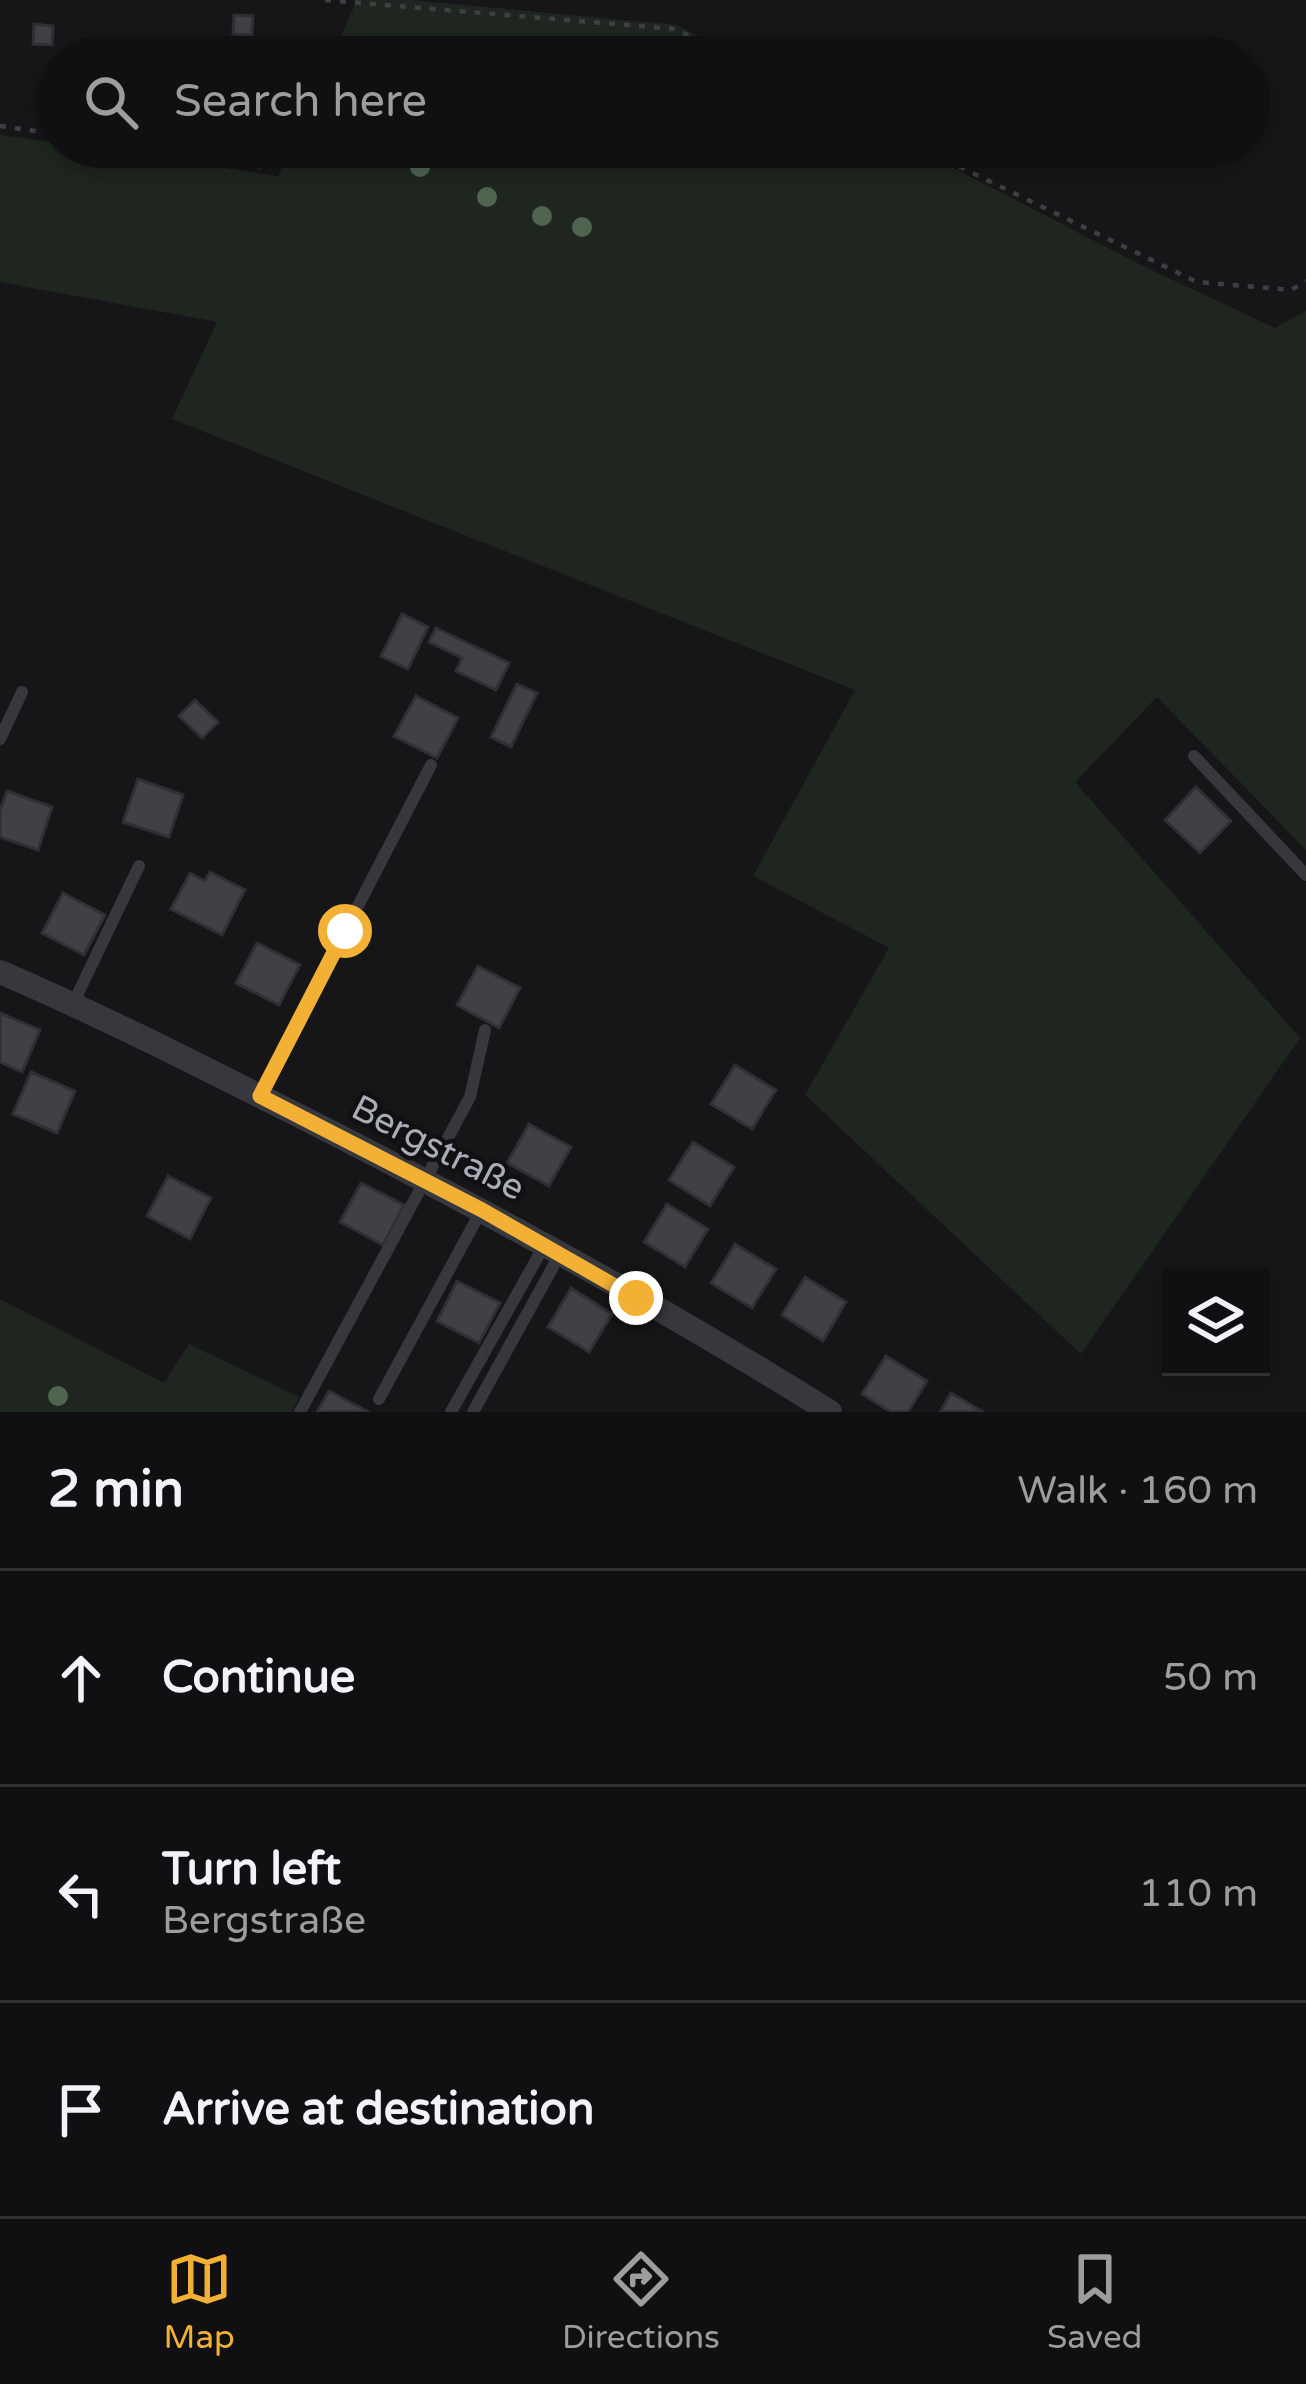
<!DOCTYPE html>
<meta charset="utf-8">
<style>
:root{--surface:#101012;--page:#19191b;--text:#f1f3f6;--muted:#9c9d9f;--line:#303032;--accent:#f2b134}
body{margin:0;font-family:"Varela Round",sans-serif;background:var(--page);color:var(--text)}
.controls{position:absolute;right:36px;bottom:36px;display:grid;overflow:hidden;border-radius:0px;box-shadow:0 6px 18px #0003}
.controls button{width:108px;height:108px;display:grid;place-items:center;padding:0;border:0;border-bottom:3px solid var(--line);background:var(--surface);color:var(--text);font:60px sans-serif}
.stop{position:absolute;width:36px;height:36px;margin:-27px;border:9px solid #f2b134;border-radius:50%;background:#fff}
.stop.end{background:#f2b134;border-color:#fff;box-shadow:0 3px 12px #0008}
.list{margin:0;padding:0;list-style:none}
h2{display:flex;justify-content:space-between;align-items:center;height:156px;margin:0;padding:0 48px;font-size:51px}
h2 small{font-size:39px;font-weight:400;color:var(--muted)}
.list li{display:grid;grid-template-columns:78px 1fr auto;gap:36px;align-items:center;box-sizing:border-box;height:216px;padding:0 48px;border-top:3px solid var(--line)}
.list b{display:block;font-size:45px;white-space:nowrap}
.list p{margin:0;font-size:39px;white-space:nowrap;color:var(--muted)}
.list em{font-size:39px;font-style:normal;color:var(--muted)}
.icon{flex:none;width:66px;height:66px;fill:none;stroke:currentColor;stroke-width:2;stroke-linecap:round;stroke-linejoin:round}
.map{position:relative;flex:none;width:1306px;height:1412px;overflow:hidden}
.search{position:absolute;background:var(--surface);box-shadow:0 6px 18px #0003;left:36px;right:36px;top:36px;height:132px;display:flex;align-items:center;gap:30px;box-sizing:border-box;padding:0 42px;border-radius:66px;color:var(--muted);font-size:45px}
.sheet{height:804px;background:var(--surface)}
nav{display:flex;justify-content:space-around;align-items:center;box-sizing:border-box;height:168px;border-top:3px solid var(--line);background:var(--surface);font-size:33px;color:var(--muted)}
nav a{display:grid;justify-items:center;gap:6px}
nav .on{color:var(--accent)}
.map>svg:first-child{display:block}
.green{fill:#1e261f}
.building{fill:#404145;stroke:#303034;stroke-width:3}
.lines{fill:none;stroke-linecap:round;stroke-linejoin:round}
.path{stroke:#3d3f44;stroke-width:4.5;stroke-dasharray:6 9;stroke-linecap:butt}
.lane{stroke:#37383d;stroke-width:12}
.street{stroke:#37383d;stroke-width:24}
.tree{fill:#506452}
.route{stroke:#f2b134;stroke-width:15}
.labels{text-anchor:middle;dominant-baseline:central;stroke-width:9;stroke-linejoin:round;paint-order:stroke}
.street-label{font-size:36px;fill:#a8adb8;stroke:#111113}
</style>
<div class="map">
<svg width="1306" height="1412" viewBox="0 0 1306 1412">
<rect width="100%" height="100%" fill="#161618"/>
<path class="green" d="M357,0h53l267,25 62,32h-407z
M0,135l57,8v4h27l194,29 14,-29h621l230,119 132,62 31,-17v539l-149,-153 -82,85 225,256 -219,316 -276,-259 84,-147 -136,-72 102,-186 -683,-271 45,-97 -217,-40z
M0,1299l164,84 25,-39 110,53 -7,15h-292z"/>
<path class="building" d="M234,15l19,1 -1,19 -19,-1z
M34,24l19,2 -1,19 -19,-1z
M402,614l26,13 -20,42 -27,-13z
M436,628l73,35 -13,27 -40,-19 6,-13 -33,-16z
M517,684l20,9 -26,54 -20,-10z
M416,696l42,22 -21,40 -43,-22z
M195,700l23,22 -16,16 -23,-22z
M138,779l45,16 -14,42 -46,-15z
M1196,787l35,34 -31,32 -35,-33z
M7,791l45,16 -14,43 -38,-13v-26z
M210,872l35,18 -23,45 -51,-26 19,-36 15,8z
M63,893l42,22 -21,40 -42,-22z
M257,943l43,22 -21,40 -43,-22z
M478,966l42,22 -21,40 -42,-23z
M0,1013l40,17 -18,42 -22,-10z
M735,1065l41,25 -24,39 -41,-25z
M31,1072l44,19 -18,42 -44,-19z
M529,1124l42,23 -22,39 -42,-23z
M693,1142l41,25 -24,39 -41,-26z
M168,1176l43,22 -21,41 -43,-23z
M361,1183l43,22 -21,40 -43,-23z
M667,1204l41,25 -23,38 -41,-25z
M735,1244l41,25 -24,39 -41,-25z
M805,1277l41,25 -23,39 -41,-26z
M457,1281l43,22 -21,40 -42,-22z
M571,1288l41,26 -23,38 -41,-25z
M886,1356l41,25 -19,31h-17l-29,-18z
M329,1391l40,21h-52z
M951,1393l32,19h-43z"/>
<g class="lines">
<path class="path" d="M325,0l350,29 58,28
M0,126l57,8
M137,147l134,21
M919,147l278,135 94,8 15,-9"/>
<path class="lane" d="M0,739l22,-47
M1194,756l112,119
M73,1004l66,-138
M260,1095l171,-330
M379,1399l102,-188
M300,1412l170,-315 15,-67
M451,1412l93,-166
M473,1412l87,-158"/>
<path class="street" d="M0,972c112,48 220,104 329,159 170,87 339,179 501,281"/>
</g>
<g class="tree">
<circle cx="420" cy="167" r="10"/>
<circle cx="487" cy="197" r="10"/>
<circle cx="542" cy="216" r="10"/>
<circle cx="582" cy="227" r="10"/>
<circle cx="58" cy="1396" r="10"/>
</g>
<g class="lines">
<path class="route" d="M345,931l-85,165 222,114 154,88"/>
</g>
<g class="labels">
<g class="street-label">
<text transform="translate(438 1148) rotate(27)">Bergstraße</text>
</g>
</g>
</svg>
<div class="controls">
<button><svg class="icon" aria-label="layers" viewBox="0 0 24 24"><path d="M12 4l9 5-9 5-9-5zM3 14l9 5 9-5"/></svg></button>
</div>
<div class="stop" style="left:345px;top:931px"></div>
<div class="stop end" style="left:636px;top:1298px"></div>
<div class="search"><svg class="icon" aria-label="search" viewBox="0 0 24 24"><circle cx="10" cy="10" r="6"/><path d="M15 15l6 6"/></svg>Search here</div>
</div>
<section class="sheet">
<h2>2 min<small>Walk · 160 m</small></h2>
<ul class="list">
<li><svg class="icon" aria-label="ahead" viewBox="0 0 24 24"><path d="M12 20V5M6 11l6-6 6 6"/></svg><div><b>Continue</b></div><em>50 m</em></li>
<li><svg class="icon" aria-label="left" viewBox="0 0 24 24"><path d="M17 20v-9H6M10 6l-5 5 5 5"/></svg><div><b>Turn left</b><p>Bergstraße</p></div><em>110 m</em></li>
<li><svg class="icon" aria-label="arrive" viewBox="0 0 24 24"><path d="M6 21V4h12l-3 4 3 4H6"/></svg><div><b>Arrive at destination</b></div></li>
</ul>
</section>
<nav>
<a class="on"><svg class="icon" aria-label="map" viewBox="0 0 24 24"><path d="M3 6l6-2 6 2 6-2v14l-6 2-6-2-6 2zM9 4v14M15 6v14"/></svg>Map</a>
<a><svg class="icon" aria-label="directions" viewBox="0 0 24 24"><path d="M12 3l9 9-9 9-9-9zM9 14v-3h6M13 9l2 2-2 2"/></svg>Directions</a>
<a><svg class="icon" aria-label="saved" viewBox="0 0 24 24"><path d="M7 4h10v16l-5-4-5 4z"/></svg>Saved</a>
</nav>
